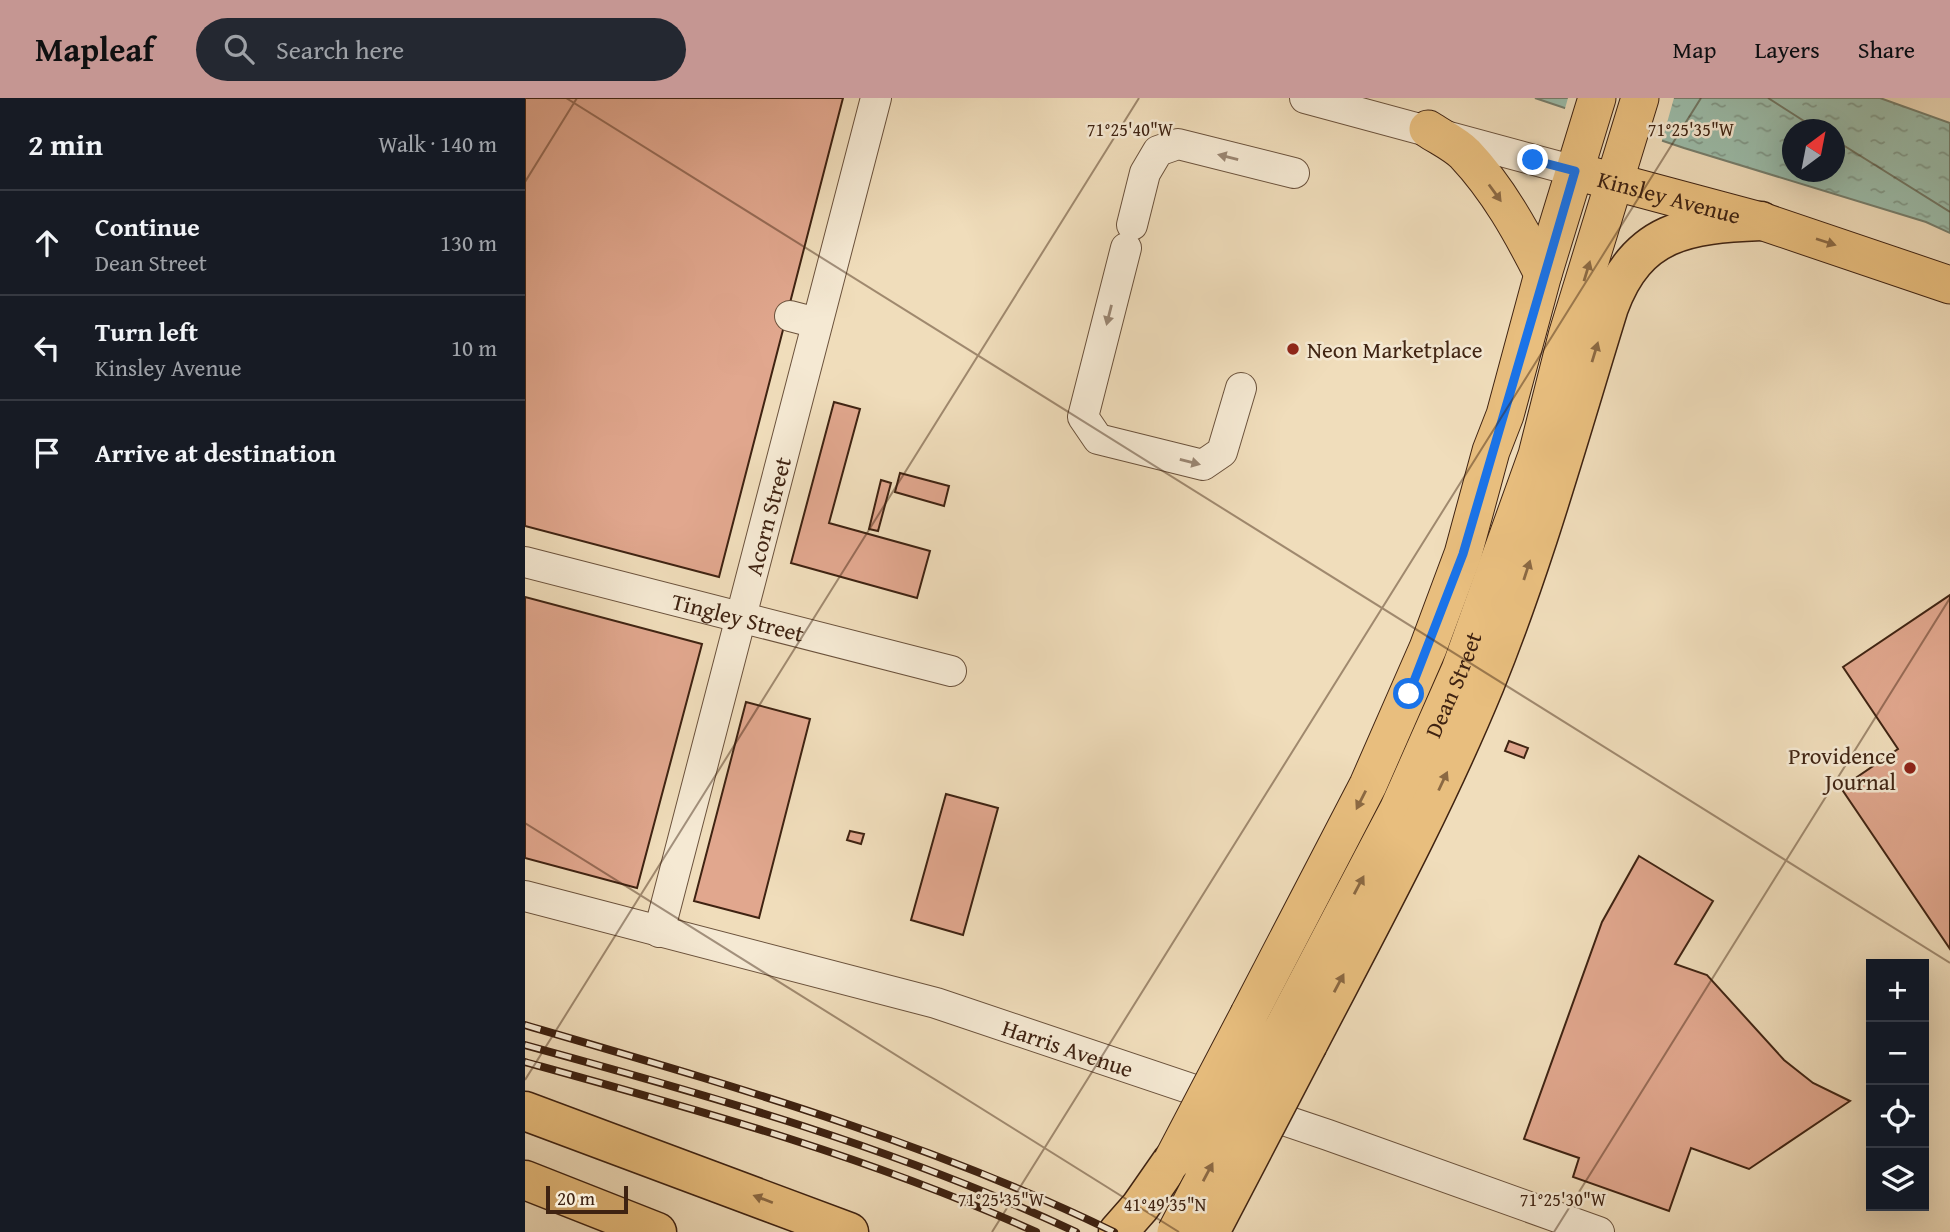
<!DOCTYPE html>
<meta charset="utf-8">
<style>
:root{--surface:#171b24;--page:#242831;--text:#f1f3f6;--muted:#9ea1a6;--line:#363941;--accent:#c59692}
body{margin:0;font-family:"Gentium Book Plus",serif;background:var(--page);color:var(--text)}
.controls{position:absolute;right:21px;bottom:21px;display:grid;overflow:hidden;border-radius:0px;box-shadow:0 7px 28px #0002}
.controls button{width:63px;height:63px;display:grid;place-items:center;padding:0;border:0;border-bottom:2px solid var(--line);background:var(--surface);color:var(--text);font:35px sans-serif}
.compass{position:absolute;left:1257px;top:21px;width:63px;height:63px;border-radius:50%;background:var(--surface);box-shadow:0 7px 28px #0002;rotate:32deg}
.scale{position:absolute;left:21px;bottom:18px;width:82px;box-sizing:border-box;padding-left:7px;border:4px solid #3f2312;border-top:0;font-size:19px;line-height:24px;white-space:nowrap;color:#3f2312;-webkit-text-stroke:5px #f5e9d3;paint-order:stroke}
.stop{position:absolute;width:21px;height:21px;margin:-16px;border:5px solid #1a73e8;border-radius:50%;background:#fff}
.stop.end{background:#1a73e8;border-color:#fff;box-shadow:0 2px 7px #0008}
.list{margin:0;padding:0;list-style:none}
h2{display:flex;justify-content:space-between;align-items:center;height:91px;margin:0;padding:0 28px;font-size:30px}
h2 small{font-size:23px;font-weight:400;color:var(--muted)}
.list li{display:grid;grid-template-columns:46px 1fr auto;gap:21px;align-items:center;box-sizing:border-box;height:105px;padding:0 28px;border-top:2px solid var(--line)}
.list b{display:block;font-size:26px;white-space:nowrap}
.list p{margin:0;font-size:23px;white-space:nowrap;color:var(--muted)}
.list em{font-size:23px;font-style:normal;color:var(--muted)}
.icon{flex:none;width:38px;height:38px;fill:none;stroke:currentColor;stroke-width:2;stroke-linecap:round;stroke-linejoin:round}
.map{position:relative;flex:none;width:1425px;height:1134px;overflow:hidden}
header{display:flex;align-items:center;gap:42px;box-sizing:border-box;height:98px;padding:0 35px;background:var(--accent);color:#111}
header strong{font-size:33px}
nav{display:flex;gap:38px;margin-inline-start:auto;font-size:24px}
.search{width:490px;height:63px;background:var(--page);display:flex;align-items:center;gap:18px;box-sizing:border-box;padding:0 24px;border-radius:38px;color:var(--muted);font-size:26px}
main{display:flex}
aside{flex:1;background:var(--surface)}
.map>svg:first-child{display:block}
.water{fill:url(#water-ripples);stroke:#767f6e;stroke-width:2;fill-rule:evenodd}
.pier{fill:#f0ddbb}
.building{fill:#e1a78e;stroke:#3f2312;stroke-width:2}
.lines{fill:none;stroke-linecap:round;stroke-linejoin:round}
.minor-casing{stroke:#6b523c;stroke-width:32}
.major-casing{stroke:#3f2312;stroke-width:39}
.highway-casing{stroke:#3f2312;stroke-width:41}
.minor{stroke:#f5e9d3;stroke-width:30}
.major{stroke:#e8be7e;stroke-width:37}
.highway{stroke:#e8be7e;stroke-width:38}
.rail-casing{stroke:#3f2312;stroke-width:8}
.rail{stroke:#f5e9d3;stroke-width:5;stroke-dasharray:16;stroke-linecap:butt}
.major-bridge-casing{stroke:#3f2312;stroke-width:39;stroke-linecap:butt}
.highway-bridge-casing{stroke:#3f2312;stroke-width:41;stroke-linecap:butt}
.major-bridge{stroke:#e8be7e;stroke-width:37}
.highway-bridge{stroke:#e8be7e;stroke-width:38}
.oneway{fill:#9a8672}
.oneway2{fill:#8b6943}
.route{stroke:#1a73e8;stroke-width:9}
.ticks{fill:none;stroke:#3f2312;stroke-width:2;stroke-opacity:0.45}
.poi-dot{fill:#8f2418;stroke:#f5e9d3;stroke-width:2.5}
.labels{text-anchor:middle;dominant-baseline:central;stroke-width:5;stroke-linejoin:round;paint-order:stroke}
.street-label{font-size:23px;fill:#3f2312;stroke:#f5e9d3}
.poi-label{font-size:23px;fill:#3f2312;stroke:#f5e9d3;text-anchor:start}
.ticks-label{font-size:18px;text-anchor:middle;fill:#3f2312;stroke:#f5e9d3;stroke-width:5;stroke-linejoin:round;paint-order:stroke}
</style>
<header>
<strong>Mapleaf</strong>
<div class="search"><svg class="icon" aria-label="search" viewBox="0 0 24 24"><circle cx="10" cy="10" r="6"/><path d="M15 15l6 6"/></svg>Search here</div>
<nav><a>Map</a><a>Layers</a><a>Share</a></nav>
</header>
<main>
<aside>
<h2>2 min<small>Walk · 140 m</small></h2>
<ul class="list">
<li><svg class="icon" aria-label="ahead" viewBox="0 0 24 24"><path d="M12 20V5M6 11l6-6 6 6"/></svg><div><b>Continue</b><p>Dean Street</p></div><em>130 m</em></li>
<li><svg class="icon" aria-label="left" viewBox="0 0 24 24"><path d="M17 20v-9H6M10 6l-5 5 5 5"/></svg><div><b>Turn left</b><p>Kinsley Avenue</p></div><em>10 m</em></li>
<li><svg class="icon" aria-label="arrive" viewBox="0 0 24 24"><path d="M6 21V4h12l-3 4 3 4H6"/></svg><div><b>Arrive at destination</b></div></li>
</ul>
</aside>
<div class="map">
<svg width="1425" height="1134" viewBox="0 0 1425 1134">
<defs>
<pattern id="water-ripples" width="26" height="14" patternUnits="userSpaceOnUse" patternTransform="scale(1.75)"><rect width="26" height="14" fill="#9bbdab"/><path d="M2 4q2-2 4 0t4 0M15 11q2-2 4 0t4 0" fill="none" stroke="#80998a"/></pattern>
</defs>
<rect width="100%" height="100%" fill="#f0ddbb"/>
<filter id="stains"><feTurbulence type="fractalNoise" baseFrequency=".00286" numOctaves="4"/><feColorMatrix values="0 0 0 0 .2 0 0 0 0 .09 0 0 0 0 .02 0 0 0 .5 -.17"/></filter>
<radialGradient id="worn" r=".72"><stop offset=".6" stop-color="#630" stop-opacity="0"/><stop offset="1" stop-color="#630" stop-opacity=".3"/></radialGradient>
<path class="water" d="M1010,0h345l70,25v110l-24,-11 -242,-74zM1268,32h42v42h-42z"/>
<path class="pier" d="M1043,0h106l-13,46 -97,-32z"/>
<path class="building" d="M0,0h318l-124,479 -194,-51z
M309,304l26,7 -31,114 101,28 -13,47 -126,-35z
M375,375l49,13 -5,20 -49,-14z
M356,382l10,3 -13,48 -9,-2z
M1425,497v354l-109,-161 57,-39 -55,-82z
M0,499l177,47 -65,244 -112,-30z
M221,604l64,17 -51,199 -65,-17z
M984,643l19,7 -4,10 -19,-7z
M421,696l52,14 -35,127 -52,-15z
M325,733l14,3 -3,10 -14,-4z
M1114,758l74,45 -38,63 32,11 77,85 29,23 37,18 -101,68 -58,-21 -22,63 -96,-34 6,-19 -55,-19 78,-217z"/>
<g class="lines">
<defs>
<g id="minor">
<path d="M780,0l270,73"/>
<path d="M607,127l13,-52 13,-22 20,-7 116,29"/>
<path d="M601,150l-43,169 15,22 105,26 19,-13 19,-64"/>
<path d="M265,218l27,7"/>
<path id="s1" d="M0,464l426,109"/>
<path id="s2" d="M0,798l411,107 392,132 271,97"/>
<path id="s3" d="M134,834l217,-834"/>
</g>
<g id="major">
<path d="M903,31c12,8 27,15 37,25 33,35 56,77 78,120"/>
<path id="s4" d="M1068,78l168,45 189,64"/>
<path d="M724,916l119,-229 60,-137 35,-94 28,-103 14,-36 38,-141 54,-176"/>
<path id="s5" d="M756,934l117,-222 62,-140 77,-215 30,-119 73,-238"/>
</g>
<path id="highway" d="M783,946c62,-119 126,-236 177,-360 50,-123 85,-251 124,-377 28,-77 79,-83 152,-86
M0,1013l324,121
M0,1082l132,52
M593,1134l22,-25 32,-46"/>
</defs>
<use href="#minor" class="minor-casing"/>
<use href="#major" class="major-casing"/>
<use href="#highway" class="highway-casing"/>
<use href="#minor" class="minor"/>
<use href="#major" class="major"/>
<use href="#highway" class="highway"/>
<defs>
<path id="rail" d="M0,927c201,59 400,115 589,207
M0,947c187,51 374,104 551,187
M0,964c173,48 346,95 511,170"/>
</defs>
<use href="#rail" class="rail-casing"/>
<use href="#rail" class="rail"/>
<defs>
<path id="major-bridge" d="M647,1063l77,-147
M651,1134l105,-200"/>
<path id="highway-bridge" d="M685,1134l98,-188"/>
</defs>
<use href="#major-bridge" class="major-bridge-casing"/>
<use href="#highway-bridge" class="highway-bridge-casing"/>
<use href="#major-bridge" class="major-bridge"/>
<use href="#highway-bridge" class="highway-bridge"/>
</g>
<defs><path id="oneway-solid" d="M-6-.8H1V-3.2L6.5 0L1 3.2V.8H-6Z" transform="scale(1.75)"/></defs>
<g class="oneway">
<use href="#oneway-solid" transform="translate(703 59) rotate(-166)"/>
<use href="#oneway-solid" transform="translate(584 217) rotate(104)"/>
<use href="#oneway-solid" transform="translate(665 364) rotate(14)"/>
</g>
<g class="oneway2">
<use href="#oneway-solid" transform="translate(970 95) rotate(54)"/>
<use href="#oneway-solid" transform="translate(1301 144) rotate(18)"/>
<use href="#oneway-solid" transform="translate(1062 173) rotate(-73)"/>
<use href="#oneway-solid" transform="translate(1070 254) rotate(-73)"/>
<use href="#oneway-solid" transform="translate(1002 472) rotate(-72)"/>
<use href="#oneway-solid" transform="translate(918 683) rotate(-65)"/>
<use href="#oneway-solid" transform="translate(836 702) rotate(117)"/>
<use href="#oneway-solid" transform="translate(834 787) rotate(-62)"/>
<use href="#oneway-solid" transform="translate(814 885) rotate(-62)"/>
<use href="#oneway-solid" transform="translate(683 1074) rotate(-62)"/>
<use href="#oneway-solid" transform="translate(238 1101) rotate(-159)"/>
</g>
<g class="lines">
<path class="route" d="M884,596l54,-140 112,-383 -42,-11"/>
</g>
<path class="ticks" d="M41,0l1384,865M1243,0l50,32M1310,42l115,72M0,84l52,-84M0,725l654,409M0,982l614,-982M467,1134l709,-1134M1029,1134l396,-634"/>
<g class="poi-dot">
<circle cx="768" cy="251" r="7"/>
<circle cx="1385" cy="670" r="7"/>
</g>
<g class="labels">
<g class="street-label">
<text stroke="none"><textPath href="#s4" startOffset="79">Kinsley Avenue</textPath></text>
<text stroke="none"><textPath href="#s3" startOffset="430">Acorn Street</textPath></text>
<text stroke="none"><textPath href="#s1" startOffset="220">Tingley Street</textPath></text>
<text stroke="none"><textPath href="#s5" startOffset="388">Dean Street</textPath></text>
<text stroke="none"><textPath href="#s2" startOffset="564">Harris Avenue</textPath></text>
</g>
<g class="poi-label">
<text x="782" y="251">Neon Marketplace</text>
<text x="1371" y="657" text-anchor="end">Providence<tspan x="1371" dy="26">Journal</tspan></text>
</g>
</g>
<g class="ticks-label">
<text x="605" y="38">71°25'40"W</text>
<text x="1166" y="38">71°25'35"W</text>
<text x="476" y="1108">71°25'35"W</text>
<text x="1038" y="1108">71°25'30"W</text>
<text x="640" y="1113">41°49'35"N</text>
</g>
<rect width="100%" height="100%" filter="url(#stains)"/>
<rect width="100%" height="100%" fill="url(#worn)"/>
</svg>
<div class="controls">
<button>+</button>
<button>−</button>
<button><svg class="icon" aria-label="locate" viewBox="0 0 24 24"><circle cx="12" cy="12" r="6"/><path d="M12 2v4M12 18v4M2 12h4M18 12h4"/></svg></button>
<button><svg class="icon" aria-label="layers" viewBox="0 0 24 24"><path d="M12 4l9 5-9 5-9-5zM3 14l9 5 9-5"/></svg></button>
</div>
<svg class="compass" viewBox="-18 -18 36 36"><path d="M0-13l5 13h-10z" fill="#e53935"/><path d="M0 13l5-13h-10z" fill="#9ea1a6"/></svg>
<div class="scale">20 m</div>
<div class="stop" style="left:884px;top:596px"></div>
<div class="stop end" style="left:1008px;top:62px"></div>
</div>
</main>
